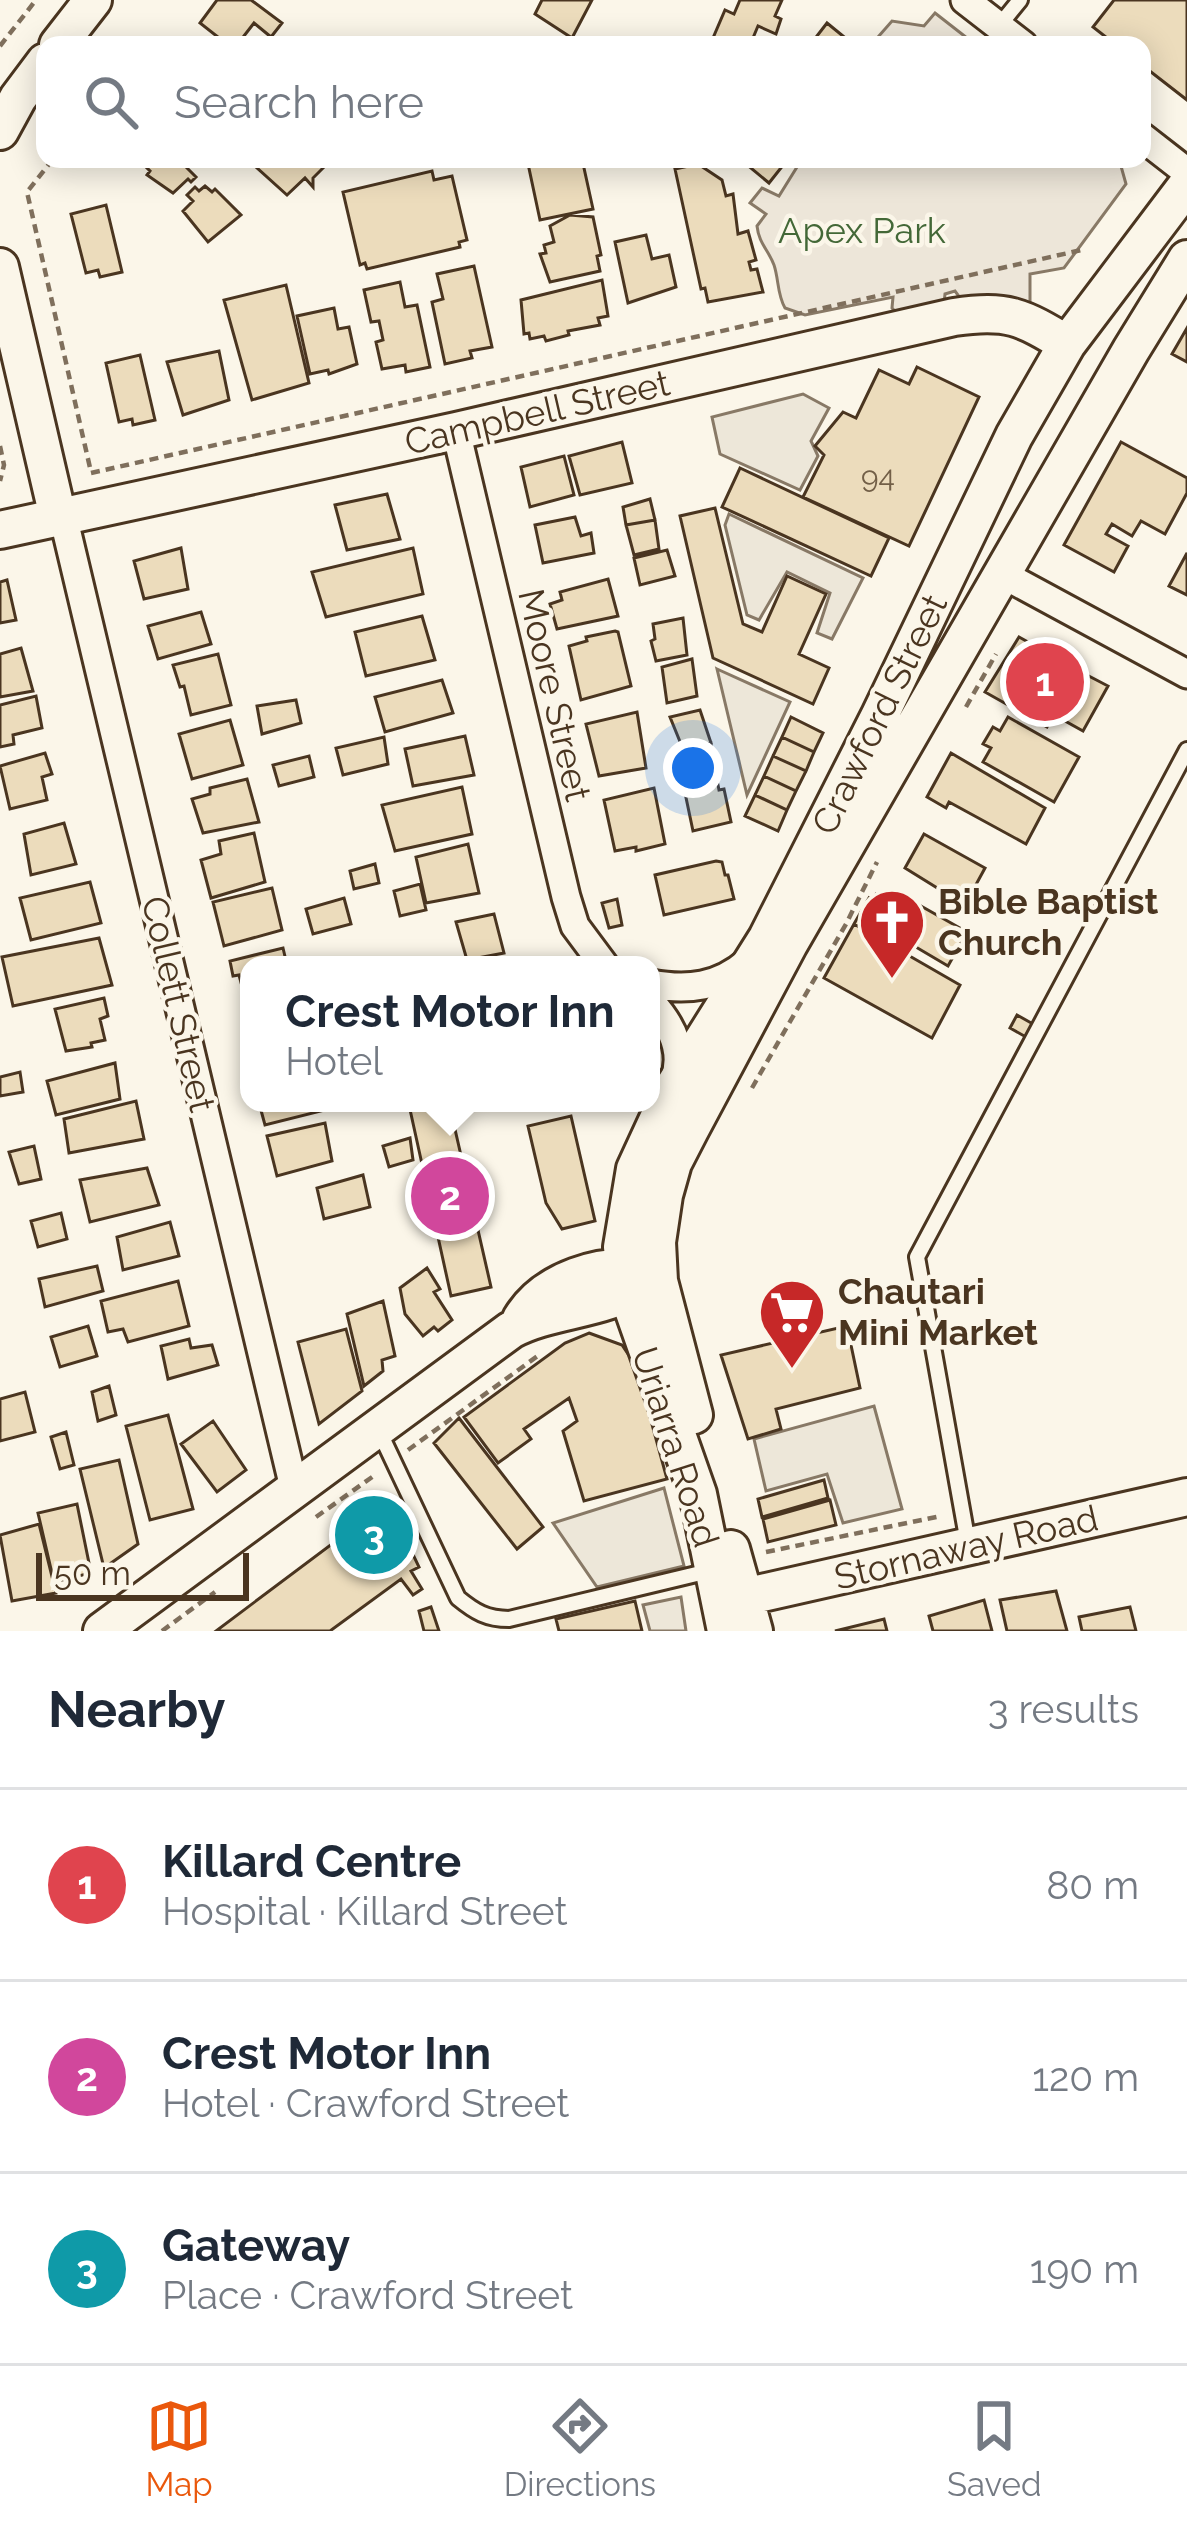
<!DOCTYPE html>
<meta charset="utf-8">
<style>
:root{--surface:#fff;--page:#f6f6f7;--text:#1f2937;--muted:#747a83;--line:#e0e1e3;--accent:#ea580c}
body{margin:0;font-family:Raleway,sans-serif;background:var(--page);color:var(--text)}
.scale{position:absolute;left:36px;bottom:30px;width:213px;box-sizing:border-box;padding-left:12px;border:6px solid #4a3520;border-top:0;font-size:33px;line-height:42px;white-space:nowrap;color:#4a3520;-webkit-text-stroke:9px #fbf6e9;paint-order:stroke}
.you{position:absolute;left:693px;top:768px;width:42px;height:42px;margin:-30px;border:9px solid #fff;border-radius:50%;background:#1a73e8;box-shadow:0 0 0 18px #1a73e833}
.badge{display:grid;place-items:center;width:78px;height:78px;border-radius:50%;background:var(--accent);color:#fff;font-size:39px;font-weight:700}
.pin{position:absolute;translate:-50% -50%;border:6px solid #fff;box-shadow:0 3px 12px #0006}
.popup{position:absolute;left:240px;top:956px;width:420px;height:156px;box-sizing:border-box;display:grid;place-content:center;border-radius:24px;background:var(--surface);filter:drop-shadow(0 3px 9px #0005);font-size:39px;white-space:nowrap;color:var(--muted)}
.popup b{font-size:45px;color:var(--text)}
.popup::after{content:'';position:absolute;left:50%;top:100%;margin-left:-24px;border:24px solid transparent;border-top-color:var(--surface)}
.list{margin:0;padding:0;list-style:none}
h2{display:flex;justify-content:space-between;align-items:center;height:156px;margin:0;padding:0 48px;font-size:51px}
h2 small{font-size:39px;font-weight:400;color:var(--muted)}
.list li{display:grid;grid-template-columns:78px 1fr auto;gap:36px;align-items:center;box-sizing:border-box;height:192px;padding:0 48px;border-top:3px solid var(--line)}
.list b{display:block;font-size:45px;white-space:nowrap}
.list p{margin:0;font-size:39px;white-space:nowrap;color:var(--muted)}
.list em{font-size:39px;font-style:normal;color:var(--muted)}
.icon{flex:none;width:66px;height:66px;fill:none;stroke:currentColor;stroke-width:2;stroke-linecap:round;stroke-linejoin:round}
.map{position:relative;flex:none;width:1187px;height:1631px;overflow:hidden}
.search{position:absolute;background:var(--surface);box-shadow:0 6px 30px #0003;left:36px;right:36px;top:36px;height:132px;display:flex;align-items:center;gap:30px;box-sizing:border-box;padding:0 42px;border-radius:24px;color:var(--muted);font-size:45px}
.sheet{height:732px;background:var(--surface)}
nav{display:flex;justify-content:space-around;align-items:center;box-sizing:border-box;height:168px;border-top:3px solid var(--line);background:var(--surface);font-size:33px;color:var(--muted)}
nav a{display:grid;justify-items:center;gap:6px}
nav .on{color:var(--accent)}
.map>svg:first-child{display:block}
.green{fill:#ede6d9;stroke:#887966;stroke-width:3}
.parking{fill:#ede7d9;stroke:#887966;stroke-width:3}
.building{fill:#ecdcbc;stroke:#4a3520;stroke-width:3}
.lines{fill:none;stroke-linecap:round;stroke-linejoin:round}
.lane-casing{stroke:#4a3520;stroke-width:20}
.street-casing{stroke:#4a3520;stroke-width:33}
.secondary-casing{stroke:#4a3520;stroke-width:42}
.path{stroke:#7f6f5c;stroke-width:4.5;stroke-dasharray:9 6;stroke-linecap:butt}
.lane{stroke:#fbf6e9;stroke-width:14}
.street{stroke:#fbf6e9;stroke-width:27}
.secondary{stroke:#fbf6e9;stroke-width:36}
.labels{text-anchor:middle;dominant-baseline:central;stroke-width:9;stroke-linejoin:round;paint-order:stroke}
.number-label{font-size:30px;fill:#725f47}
.park-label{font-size:36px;fill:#436837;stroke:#fbf6e9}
.street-label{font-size:36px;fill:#4a3520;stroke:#fbf6e9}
.poi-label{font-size:36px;font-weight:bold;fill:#4a3520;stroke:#fbf6e9;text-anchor:start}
</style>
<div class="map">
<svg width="1187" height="1631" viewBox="0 0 1187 1631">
<rect width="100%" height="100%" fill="#fbf6e9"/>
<path class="green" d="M935,13l41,32h-105l21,-24 32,5z
M802,159h317l7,25 -62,84 -34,6v28l-17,19 -50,-19 -8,-11 -10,3 -1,10 -40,17 -12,-13 1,-11 -88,18 -20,-7c-8,-14 -6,-28 -11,-43 -6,-16 -15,-21 -17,-39l9,-12 -16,-11 12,-15 17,8z"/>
<path class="parking" d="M803,394l26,14 -18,33 7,15 -18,34 -80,-36 -8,-37z
M729,514l134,64 -31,61 -15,-6 13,-40 -43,-21 -28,48 -12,-5 -22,-90z
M717,669l73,33 -43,93z
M874,1406l28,103 -59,14 -16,-49 -61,17 -12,-52z
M664,1488l20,78 -87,21 -44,-64z
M681,1597l5,34h-36l-7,-26z"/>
<path class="building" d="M217,0h34l31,23 -11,14 -17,-14 -17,22h-9l-28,-22z
M542,0h50l-20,38 -37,-24z
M740,0h42l-7,16 6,3 -5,15 -18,-8 -8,19h-40l15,-35 9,4z
M1114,0h73v100l-45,-35v-20h-26l-23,-18z
M827,23l27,22h-44z
M151,159h27l18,18 -5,5 -3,-3 -15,14 -26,-18 3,-4 -6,-6z
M247,159h81l2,2 -17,17v9l-8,-9 -18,17z
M527,159h55l11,50 -53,11z
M740,159h48l-19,24z
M698,164l24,16 4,16 7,-2 5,40 10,-3 8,29 -7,2 2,8 6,-1 6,23 -55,10 -3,-14 -4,1 -26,-120z
M432,171l2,9 18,-4 15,64 -8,2 1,5 -93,22 -2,-6 -5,2 -17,-73z
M205,186l7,6 3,-3 26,26 -33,27 -25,-31 10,-10 -6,-6 8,-8 4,4z
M106,205l16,67 -22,5 -2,-7 -12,3 -15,-59z
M570,215l23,2 8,38 -4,1 3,15 -50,11 -10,-28 6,-1 -2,-8 10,-3 -4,-16z
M646,235l6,24 17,-4 7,32 -48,16 -13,-61z
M474,266l18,81 -22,4 2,7 -27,6 -13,-62 11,-3 -6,-25z
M602,280l6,36 -10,2 2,7 -32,6 1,4 -23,6 -2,-5 -14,3 -1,-6 -5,1 -3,-34z
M400,282l5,25 12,-2 13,62 -24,5 -1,-7 -23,4 -6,-27 7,-2 -4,-19 -8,1 -7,-32z
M286,285l23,98 -57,17 -28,-100z
M334,308l4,21 11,-2 8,37 -28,10 -1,-4 -18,4 -13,-58z
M1187,328v34l-15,-8z
M219,351l10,49 -46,15 -16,-53z
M140,355l15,65 -22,5 -1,-6 -13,3 -13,-59z
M917,367l62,30 -70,149 -106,-49 21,-42 -9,-9 28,-34 13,6 23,-48 30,14z
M622,442l10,41 -52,12 -11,-39z
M1121,442l66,36v15l-22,41 -24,-13 -9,15 -20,-12 -6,10 22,12 -14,26 -50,-27z
M564,456l10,39 -44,12 -9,-40z
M740,468l149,70 -18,38 -149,-69z
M387,494l13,45 -53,11 -12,-45z
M650,499l5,21 -29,5 -3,-18z
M715,508l28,116 19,8 25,-56 39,18 -27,60 30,14 -16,36 -100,-46 -33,-142z
M575,517l6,19 10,-3 3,20 -51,10 -8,-38z
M655,520l4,29 -25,6 -8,-30z
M181,548l7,41 -44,10 -10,-38z
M413,548l10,46 -97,23 -14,-45z
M667,550l8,26 -35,9 -6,-27z
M1187,553v42l-18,-9z
M608,579l10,37 -61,13 -7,-25 12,-4 -2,-8z
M7,580l9,40 -16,3v-41z
M201,612l10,32 -53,15 -10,-33z
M422,616l13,44 -69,16 -11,-44z
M683,618l4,37 -31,6 -5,-20 4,-2 -2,-15z
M615,631l3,1 13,54 -50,14 -12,-54 18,-5 -1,-4z
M1019,637l54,30 -3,5 8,5 3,-5 27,14 -25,45 -25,-14 3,-7 -3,-2 -11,19 -62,-35z
M21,648l12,43 -33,6v-43z
M218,654l13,51 -40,10 -7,-29 -4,1 -7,-22z
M692,659l5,37 -30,7 -5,-36z
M442,680l11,33 -68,19 -10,-35z
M36,696l6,32 -29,7 1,9 -14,3v-42z
M296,700l5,23 -39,11 -5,-28z
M700,710l11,33 -28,6 -13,-32z
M637,712l9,56 -47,8 -13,-52z
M791,717l32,16 -9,19 -32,-15z
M1008,717l71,40 -25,45 -71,-40 8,-14 -8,-4 10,-17 7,4z
M230,720l13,45 -51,14 -13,-45z
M465,736l9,39 -61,11 -8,-37z
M384,737l4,27 -45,11 -7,-27z
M782,737l32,15 -8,19 -33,-15z
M711,743l4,33 -30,7 -5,-20 5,-1 -2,-13z
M45,753l7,21 -10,3 5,23 -37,9 -10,-43z
M951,753l94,55 -19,36 -77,-42 -3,6 -19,-11z
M309,756l5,21 -35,9 -6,-21z
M773,756l33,15 -10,20 -32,-15z
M764,776l32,15 -9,19 -32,-15z
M247,779l12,43 -56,11 -11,-34 18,-5v-6z
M717,780l2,10 5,-1 7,33 -38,9 -9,-43z
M462,787l10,47 -77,17 -13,-46z
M654,788l11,56 -29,7v-4l-21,4 -11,-51z
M755,795l32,15 -9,21 -33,-15z
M64,823l12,41 -45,11 -7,-41z
M254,833l11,49 -54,16 -10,-38 20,-6 -2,-13z
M924,834l61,34 -13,24 -5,-3 -4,6 -16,-1 -42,-26z
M468,844l11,49 -53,10 -10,-46z
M716,861l6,1 3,13h3l6,24 -70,16 -9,-40z
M375,864l4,19 -25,6 -4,-18z
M90,882l11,41 -70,17 -11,-42z
M420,884l6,26 -26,6 -6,-25z
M272,888l10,42 -58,16 -11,-44z
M876,894l30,17 6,-10 55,31 -19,34 -44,-26 -6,10 -44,-26 15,-26 3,2z
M344,898l7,26 -38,10 -7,-25z
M617,899l5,26 -13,3 -7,-25z
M494,914l10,39 -37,7 -11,-38z
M854,924l106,61 -28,53 -108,-60z
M99,938l13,47 -99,21 -11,-49z
M283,948l4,17h-38v24l-6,1 -4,-15 -6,1 -3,-15z
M104,998l4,18 -8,3 5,21 -14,3 1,4 -26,4 -11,-42z
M1017,1015l16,9 -7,13 -16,-9z
M115,1063l5,36 -64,16 -9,-34z
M20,1072l3,20 -23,4v-19z
M136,1101l8,38 -75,14 -5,-34z
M259,1103h73l1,5 -68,17z
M449,1103l42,184 -40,9 -42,-191z
M571,1116l24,105 -33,8 -16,-26 -18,-77z
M325,1123l7,38 -55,15 -10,-40z
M410,1138l3,22 -24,7 -6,-21z
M34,1146l7,33 -22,5 -10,-32z
M147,1168l12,37 -69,17 -10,-42z
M363,1175l7,32 -46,12 -7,-31z
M61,1213l6,26 -29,8 -7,-26z
M170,1222l9,34 -56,14 -6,-33z
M97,1266l6,25 -58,16 -6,-28z
M427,1268l13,21 -6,3 18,28 -14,11 -4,-4 -11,9 -18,-22 -5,-26z
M178,1281l11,45 -61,16 -5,-13 -15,3 -7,-31z
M383,1301l12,55 -13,4 1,11 -19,15 -17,-72z
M88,1326l9,30 -37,11 -9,-30z
M847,1326l13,62 -84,21 5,20 -33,10 -27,-84z
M346,1329l16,62 -43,33 -21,-82z
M589,1333l33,12 14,21 31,113 -83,22 -21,-70 14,-10 -8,-23 -45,31 7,10 -33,24 -34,-46 101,-74z
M189,1339l2,9 21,-3 6,20 -50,14 -7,-33z
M109,1386l7,29 -18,6 -6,-29z
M25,1392l10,40 -35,9v-42z
M168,1415l25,94 -43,11 -24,-94z
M459,1418l84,109 -26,22 -83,-106z
M213,1421l33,49 -29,22 -36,-48z
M66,1432l8,33 -14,4 -9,-32z
M119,1460l19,84 -34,24 -24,-99z
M824,1480l4,18 -66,19 -4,-18z
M830,1500l6,25 -68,17 -5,-23z
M388,1502l31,65 -8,4 11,18 -9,6 -12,-16 -71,52h-114z
M77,1504l14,69 -37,9 -16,-69z
M39,1524l17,69 -44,8 -12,-66z
M1056,1591l11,40h-60l-7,-31z
M984,1600l8,31h-59l-4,-15z
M635,1601l7,30h-83l-3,-12z
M431,1607l8,24h-15l-5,-20z
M1130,1607l6,24h-54l-3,-14z
M884,1619l3,12h-52z"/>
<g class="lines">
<defs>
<path id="lane" d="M999,26l21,-26
M380,1433l78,165c17,14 29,21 51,21l200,-48
M968,1543l-51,-286 270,-507"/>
<path id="street" d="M965,0l58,45
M1142,137l45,35
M456,431l110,466 9,29 29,39
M63,516l232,976
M1004,575l183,99
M651,984c37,7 68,3 97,-22
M651,1002c20,22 35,49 23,79"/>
<path id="secondary" d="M58,45l35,-45
M0,131l18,-33 27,-36
M0,267l58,250
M0,530l456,-99 498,-114c54,-8 68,0 113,27
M521,1319c23,-39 82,-58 125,-49
M694,1415l-35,-134 -2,-39 7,-47 9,-32 17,-33 99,-186 342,-594 56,-91
M731,1549l23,82
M744,1597l443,-100
M102,1631l409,-301c41,-22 95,-19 133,-47
M726,1631l-28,-137 -70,-199 -6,-48 13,-78 36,-78 96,-153 113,-223 134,-279 53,-92 120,-159"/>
</defs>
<use href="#lane" class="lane-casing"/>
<use href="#street" class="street-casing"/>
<use href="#secondary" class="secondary-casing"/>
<path class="path" d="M0,46l36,-46
M53,159l-26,33 64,280
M0,446l4,19 -4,16
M91,473l995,-224
M966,707l30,-53
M752,1088l94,-164 31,-62
M408,1450l131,-95
M316,1517l59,-42
M766,1552l175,-36
M162,1631l53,-39"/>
<use href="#lane" class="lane"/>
<use href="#street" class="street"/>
<use href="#secondary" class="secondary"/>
</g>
<defs>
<symbol id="church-pin" viewBox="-11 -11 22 30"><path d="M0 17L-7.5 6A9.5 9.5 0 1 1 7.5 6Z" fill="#c62828" stroke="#fbf6e9"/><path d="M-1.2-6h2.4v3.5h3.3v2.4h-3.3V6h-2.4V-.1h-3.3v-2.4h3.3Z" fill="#fff"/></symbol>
<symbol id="supermarket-pin" viewBox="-11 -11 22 30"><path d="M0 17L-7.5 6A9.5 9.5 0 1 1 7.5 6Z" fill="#c62828" stroke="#fbf6e9"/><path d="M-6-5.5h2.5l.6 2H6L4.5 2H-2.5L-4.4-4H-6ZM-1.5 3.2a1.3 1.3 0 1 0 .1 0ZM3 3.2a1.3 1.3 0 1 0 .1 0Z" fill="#fff"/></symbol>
</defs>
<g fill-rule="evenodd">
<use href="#church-pin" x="854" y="884" width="76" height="104"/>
<use href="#supermarket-pin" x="754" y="1274" width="76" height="104"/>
</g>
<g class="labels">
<g class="number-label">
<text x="878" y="476">94</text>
</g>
<g class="park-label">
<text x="862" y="230">Apex Park</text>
</g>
<g class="street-label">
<text transform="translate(537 412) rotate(-13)">Campbell Street</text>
<text transform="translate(555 695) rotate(77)">Moore Street</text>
<text transform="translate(879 714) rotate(-64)">Crawford Street</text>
<text transform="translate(179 1004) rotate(77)">Collett Street</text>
<text transform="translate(676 1447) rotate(72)">Uriarra Road</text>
<text transform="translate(966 1547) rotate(-13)">Stornaway Road</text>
</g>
<g class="poi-label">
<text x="938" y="901">Bible Baptist<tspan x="938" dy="41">Church</tspan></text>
<text x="838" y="1291">Chautari<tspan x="838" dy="41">Mini Market</tspan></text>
</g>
</g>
</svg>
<div class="scale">50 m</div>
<div class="you"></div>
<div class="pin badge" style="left:1045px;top:682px;background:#e0444e">1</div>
<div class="pin badge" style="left:450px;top:1196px;background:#d1479c">2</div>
<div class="popup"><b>Crest Motor Inn</b>Hotel</div>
<div class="pin badge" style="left:374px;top:1535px;background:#0f9aa8">3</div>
<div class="search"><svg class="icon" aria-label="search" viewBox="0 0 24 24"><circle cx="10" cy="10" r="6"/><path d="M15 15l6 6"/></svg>Search here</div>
</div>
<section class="sheet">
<h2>Nearby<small>3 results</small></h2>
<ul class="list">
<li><span class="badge" style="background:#e0444e">1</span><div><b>Killard Centre</b><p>Hospital · Killard Street</p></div><em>80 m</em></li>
<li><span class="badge" style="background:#d1479c">2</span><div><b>Crest Motor Inn</b><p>Hotel · Crawford Street</p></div><em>120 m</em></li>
<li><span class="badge" style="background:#0f9aa8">3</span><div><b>Gateway</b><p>Place · Crawford Street</p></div><em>190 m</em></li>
</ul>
</section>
<nav>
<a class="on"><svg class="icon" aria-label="map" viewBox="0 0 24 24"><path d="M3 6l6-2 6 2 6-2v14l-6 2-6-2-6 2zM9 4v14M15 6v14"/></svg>Map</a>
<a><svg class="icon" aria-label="directions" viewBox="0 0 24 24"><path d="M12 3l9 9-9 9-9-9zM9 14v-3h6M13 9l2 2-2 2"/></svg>Directions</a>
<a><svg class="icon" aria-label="saved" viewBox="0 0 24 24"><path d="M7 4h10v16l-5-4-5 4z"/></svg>Saved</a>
</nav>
